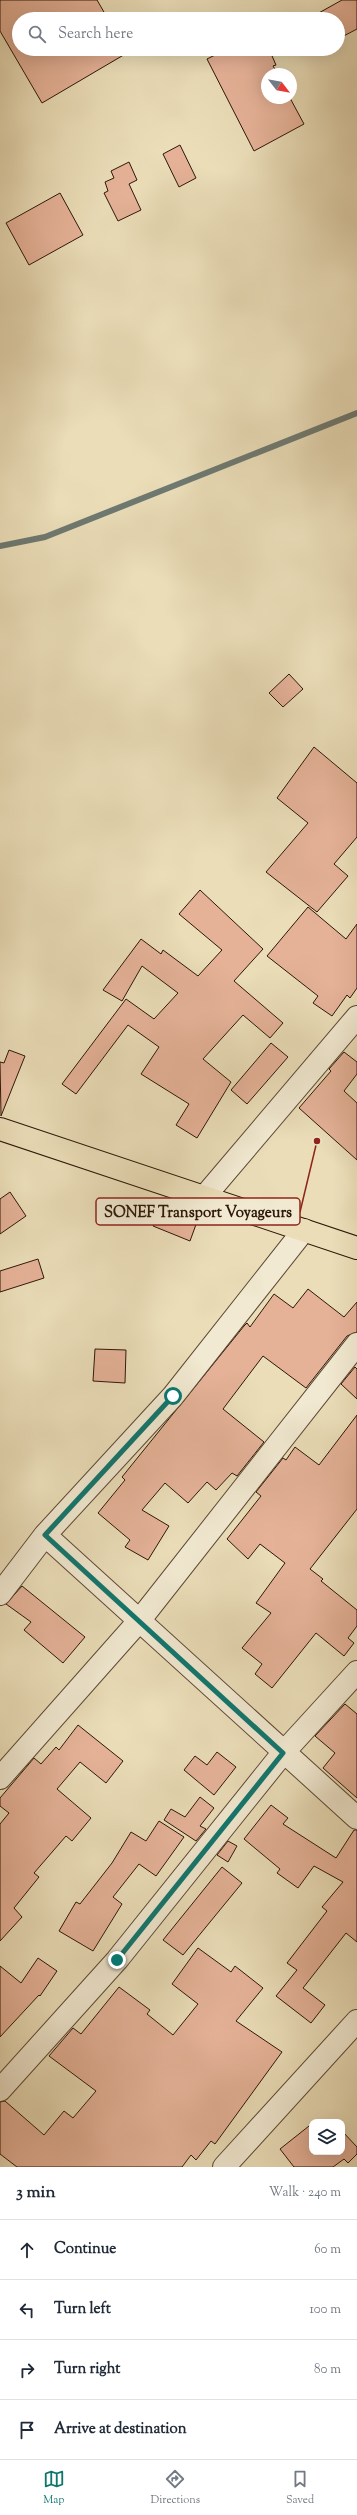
<!DOCTYPE html>
<meta charset="utf-8">
<style>
:root{--surface:#fff;--page:#f2f2f3;--text:#1f2937;--muted:#747a83;--line:#e0e1e3;--accent:#0f766e}
body{margin:0;font-family:"Sorts Mill Goudy",serif;background:var(--page);color:var(--text)}
.controls{position:absolute;right:12px;bottom:12px;display:grid;overflow:hidden;border-radius:8px;box-shadow:0 4px 16px #0002}
.controls button{width:36px;height:36px;display:grid;place-items:center;padding:0;border:0;border-bottom:1px solid var(--line);background:var(--surface);color:var(--text);font:20px sans-serif}
.compass{position:absolute;left:261px;top:68px;width:36px;height:36px;border-radius:50%;background:var(--surface);box-shadow:0 4px 16px #0002;rotate:121deg}
.stop{position:absolute;width:12px;height:12px;margin:-9px;border:3px solid #0f766e;border-radius:50%;background:#fff}
.stop.end{background:#0f766e;border-color:#fff;box-shadow:0 1px 4px #0008}
.list{margin:0;padding:0;list-style:none}
h2{display:flex;justify-content:space-between;align-items:center;height:52px;margin:0;padding:0 16px;font-size:17px}
h2 small{font-size:13px;font-weight:400;color:var(--muted)}
.list li{display:grid;grid-template-columns:26px 1fr auto;gap:12px;align-items:center;box-sizing:border-box;height:60px;padding:0 16px;border-top:1px solid var(--line)}
.list b{display:block;font-size:15px;white-space:nowrap}
.list em{font-size:13px;font-style:normal;color:var(--muted)}
.icon{flex:none;width:22px;height:22px;fill:none;stroke:currentColor;stroke-width:2;stroke-linecap:round;stroke-linejoin:round}
.map{position:relative;flex:none;width:357px;height:2167px;overflow:hidden}
.search{position:absolute;background:var(--surface);box-shadow:0 4px 16px #0002;left:12px;right:12px;top:12px;height:44px;display:flex;align-items:center;gap:10px;box-sizing:border-box;padding:0 14px;border-radius:22px;color:var(--muted);font-size:15px}
.sheet{height:292px;background:var(--surface)}
nav{display:flex;justify-content:space-around;align-items:center;box-sizing:border-box;height:56px;border-top:1px solid var(--line);background:var(--surface);font-size:11px;color:var(--muted)}
nav a{display:grid;justify-items:center;gap:2px}
nav .on{color:var(--accent)}
.map>svg:first-child{display:block}
.lines{fill:none;stroke-linecap:round;stroke-linejoin:round}
.stream{stroke:#6e7971;stroke-width:6}
.building{fill:#e5b298;stroke:#2d1707}
.minor-casing{stroke:#5c4833;stroke-width:24}
.highway-casing{stroke:#2d1707;stroke-width:24}
.minor{stroke:#f1e9d1;stroke-width:22}
.highway{stroke:#eaddb8;stroke-width:22}
.route{stroke:#0f766e;stroke-width:5}
.leader{fill:none;stroke:#8f2418;stroke-width:1.5}
.callout-dot{fill:#8f2418;stroke:#f1e9d1;stroke-width:1.5}
.callout{fill:#f1e9d1;stroke:#8f2418;stroke-width:1.5}
.callout-label{font-size:15px;text-anchor:middle;font-weight:bold;fill:#2d1707}
</style>
<div class="map">
<svg width="357" height="2167" viewBox="0 0 357 2167">
<rect width="100%" height="100%" fill="#eaddb8"/>
<filter id="stains"><feTurbulence type="fractalNoise" baseFrequency=".005" numOctaves="4"/><feColorMatrix values="0 0 0 0 .2 0 0 0 0 .09 0 0 0 0 .02 0 0 0 .5 -.17"/></filter>
<radialGradient id="worn" r=".72"><stop offset=".6" stop-color="#630" stop-opacity="0"/><stop offset="1" stop-color="#630" stop-opacity=".3"/></radialGradient>
<g class="lines">
<path class="stream" d="M0,546l45,-9 312,-124"/>
</g>
<path class="building" d="M0,0h97l11,19h-89v30h106l2,4 -85,50 -42,-72z
M342,0h15v29l-19,10v-20h-30z
M227,49h42l7,16 -3,1 5,8h-11v24h23l14,26 -50,27 -47,-92z
M180,145l16,33 -17,9 -16,-33z
M129,162l8,18 -8,4 12,26 -23,11 -14,-28 4,-2 -3,-9 9,-4 -3,-7z
M60,193l23,42 -54,30 -23,-42z
M289,674l14,15 -20,18 -14,-14z
M314,747l43,36v54l-23,27 14,12 -31,36 -51,-40 42,-49 -31,-25z
M200,890l63,59 -29,32 49,42 -13,15 -27,-23 -40,44 28,23 -34,56 -21,-13 13,-21 -48,-30 18,-27 -31,-22 -52,69 -14,-10 64,-85 28,20 24,-26 -36,-27 -20,35 -19,-11 38,-51 20,15 2,-4 35,26 24,-26 -43,-36z
M308,907l38,32 11,-15v64l-7,10 -3,-3 -15,21 -19,-13 5,-7 -51,-40z
M271,1043l17,14 -41,47 -16,-14z
M9,1050l16,6 -24,60 -1,-54 4,1z
M344,1052l13,10v12l-13,17 13,12v57l-58,-52 32,-37 -2,-2z
M10,1192l16,24 -26,18v-35z
M162,1205l36,14 -8,22 -37,-15z
M38,1259l6,19 -44,14v-21z
M308,1289l36,28 13,-15v30l-10,4 -41,52 -43,-32 -40,53 41,33 -27,34 -5,-3 -16,17 -9,-8 -19,21 -23,-20 -23,27 27,16 -21,34 -23,-13 5,-7 -32,-27 27,-33 -3,-3 122,-151 3,-3 3,4 24,-33 19,14z
M95,1349l31,1 -1,33 -32,-2z
M355,1367l2,2v30l-16,-15z
M357,1415v94l-47,60 13,10 -2,2 36,29v16l-9,12 6,5 -10,13 -28,-23 -44,55 -17,-14 7,-10 -20,-16 29,-35 -15,-10 29,-40 -25,-19 -12,15 -21,-20 34,-43 -5,-4 27,-34 3,2 9,-13 24,18z
M22,1586l63,51 -22,26 -39,-33 7,-8 -25,-18z
M345,1704l12,10v84l-34,-30 12,-15 -20,-17z
M78,1725l45,36 -17,22 -26,-21 -23,27 34,29 -19,23 -6,-5 -32,37 5,4 -25,31 8,9 -22,24v-117l9,-11 -9,-7v-8l34,-40 7,6 15,-17 3,3z
M217,1752l19,15 -22,28 -30,-25 11,-14 12,9z
M200,1797l14,11 -14,18 6,3 -10,12 -32,-21 7,-11 14,8z
M271,1805l17,13 -5,6 53,34 18,-28h3v112l-11,-9 -43,55 22,17 -14,18 -35,-27 21,-26 -10,-7 40,-52 -5,-4 21,-25 -29,-16 -16,22 -21,-15 3,-4 -36,-30z
M159,1821l25,16 -28,39 -17,-12 -26,33 9,7 -29,47 -34,-20 17,-29 4,2 32,-41 19,-31 15,9z
M228,1841l9,5 -9,16 -11,-7z
M222,1867l20,16 -59,72 -20,-15z
M198,1948l33,24 4,-6 28,22 -27,33 46,31 -67,92 -4,-3 -15,19 -5,-5 -9,12h-165l-17,-13v-52l5,-1 39,34 20,-24 9,7 23,-27 -47,-35 24,-28 8,6 38,-47 31,23 -3,4 26,21 25,-31 -26,-20z
M38,1958l19,13 -17,25 -1,-1 -39,42v-71l21,17z
M309,2126l3,1v25h30v-21l15,16v7l-9,9 -4,-4 -11,8h-39l-14,-18z"/>
<g class="lines">
<defs>
<path id="minor" d="M205,1196l152,-179
M45,1535l312,283
M0,1594l45,-59 128,-139 131,-166
M0,1778l139,-157 218,-277
M0,2090l117,-130 166,-207 74,-81
M224,2167l133,-146"/>
<path id="highway" d="M0,1129l357,119"/>
</defs>
<use href="#minor" class="minor-casing"/>
<use href="#highway" class="highway-casing"/>
<use href="#minor" class="minor"/>
<use href="#highway" class="highway"/>
</g>
<g class="lines">
<path class="route" d="M117,1960l166,-207 -238,-218 128,-139"/>
</g>
<path class="leader" d="M317 1141L300 1212"/>
<circle class="callout-dot" cx="317" cy="1141" r="4"/>
<rect class="callout" x="96" y="1198" width="204" height="27" rx="4"/>
<g class="callout-label">
<text x="198" y="1217">SONEF Transport Voyageurs</text>
</g>
<rect width="100%" height="100%" filter="url(#stains)"/>
<rect width="100%" height="100%" fill="url(#worn)"/>
</svg>
<div class="controls">
<button><svg class="icon" aria-label="layers" viewBox="0 0 24 24"><path d="M12 4l9 5-9 5-9-5zM3 14l9 5 9-5"/></svg></button>
</div>
<svg class="compass" viewBox="-18 -18 36 36"><path d="M0-13l5 13h-10z" fill="#e53935"/><path d="M0 13l5-13h-10z" fill="#747a83"/></svg>
<div class="stop" style="left:173px;top:1396px"></div>
<div class="stop end" style="left:117px;top:1960px"></div>
<div class="search"><svg class="icon" aria-label="search" viewBox="0 0 24 24"><circle cx="10" cy="10" r="6"/><path d="M15 15l6 6"/></svg>Search here</div>
</div>
<section class="sheet">
<h2>3 min<small>Walk · 240 m</small></h2>
<ul class="list">
<li><svg class="icon" aria-label="ahead" viewBox="0 0 24 24"><path d="M12 20V5M6 11l6-6 6 6"/></svg><div><b>Continue</b></div><em>60 m</em></li>
<li><svg class="icon" aria-label="left" viewBox="0 0 24 24"><path d="M17 20v-9H6M10 6l-5 5 5 5"/></svg><div><b>Turn left</b></div><em>100 m</em></li>
<li><svg class="icon" aria-label="right" viewBox="0 0 24 24"><path d="M7 20v-9h11M14 6l5 5-5 5"/></svg><div><b>Turn right</b></div><em>80 m</em></li>
<li><svg class="icon" aria-label="arrive" viewBox="0 0 24 24"><path d="M6 21V4h12l-3 4 3 4H6"/></svg><div><b>Arrive at destination</b></div></li>
</ul>
</section>
<nav>
<a class="on"><svg class="icon" aria-label="map" viewBox="0 0 24 24"><path d="M3 6l6-2 6 2 6-2v14l-6 2-6-2-6 2zM9 4v14M15 6v14"/></svg>Map</a>
<a><svg class="icon" aria-label="directions" viewBox="0 0 24 24"><path d="M12 3l9 9-9 9-9-9zM9 14v-3h6M13 9l2 2-2 2"/></svg>Directions</a>
<a><svg class="icon" aria-label="saved" viewBox="0 0 24 24"><path d="M7 4h10v16l-5-4-5 4z"/></svg>Saved</a>
</nav>
